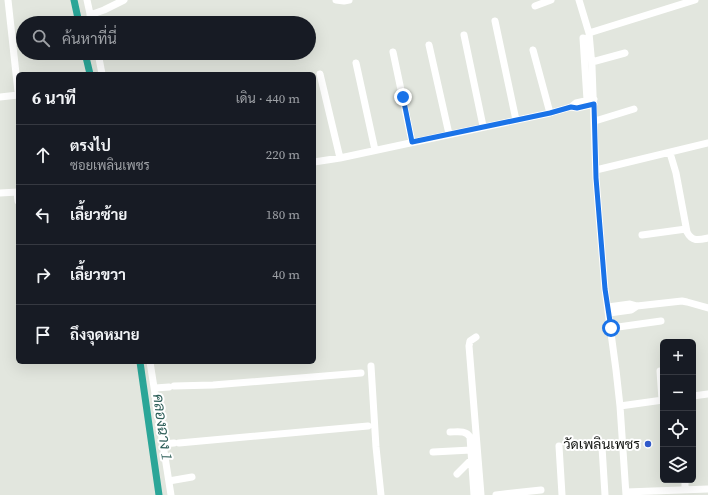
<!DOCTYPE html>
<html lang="th">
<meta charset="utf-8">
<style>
:root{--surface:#171b24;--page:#20242c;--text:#f1f3f6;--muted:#9ea1a6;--line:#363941}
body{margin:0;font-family:"Source Serif 4",Sarabun,serif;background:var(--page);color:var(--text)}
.controls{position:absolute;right:12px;bottom:12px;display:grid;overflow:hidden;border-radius:6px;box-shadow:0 4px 16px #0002}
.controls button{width:36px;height:36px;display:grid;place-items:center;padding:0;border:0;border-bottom:1px solid var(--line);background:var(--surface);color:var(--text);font:20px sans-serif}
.stop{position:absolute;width:12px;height:12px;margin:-9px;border:3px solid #1a73e8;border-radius:50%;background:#fff}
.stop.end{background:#1a73e8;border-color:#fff;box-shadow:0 1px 4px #0008}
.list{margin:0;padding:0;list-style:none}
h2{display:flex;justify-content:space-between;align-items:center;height:52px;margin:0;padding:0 16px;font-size:17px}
h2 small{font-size:13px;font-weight:400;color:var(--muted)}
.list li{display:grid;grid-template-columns:26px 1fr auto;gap:12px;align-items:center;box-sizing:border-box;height:60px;padding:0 16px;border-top:1px solid var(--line)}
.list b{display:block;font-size:15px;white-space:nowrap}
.list p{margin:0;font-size:13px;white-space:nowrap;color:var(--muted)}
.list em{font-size:13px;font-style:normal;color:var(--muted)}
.icon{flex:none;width:22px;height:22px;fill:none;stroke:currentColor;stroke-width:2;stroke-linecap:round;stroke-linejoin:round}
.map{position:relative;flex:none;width:708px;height:495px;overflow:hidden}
.search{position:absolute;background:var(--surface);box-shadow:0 4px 16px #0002;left:16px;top:16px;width:300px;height:44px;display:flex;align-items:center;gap:10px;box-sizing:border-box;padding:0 14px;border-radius:22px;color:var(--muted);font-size:15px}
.panel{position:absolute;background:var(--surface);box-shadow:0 4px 16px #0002;left:16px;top:72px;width:300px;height:292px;border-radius:6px}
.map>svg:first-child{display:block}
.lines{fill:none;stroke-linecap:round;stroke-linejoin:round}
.canal{stroke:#2ba698;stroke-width:7}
.minor{stroke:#fff;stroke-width:7}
.route{stroke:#1a73e8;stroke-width:5}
.poi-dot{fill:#315bcb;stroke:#fff;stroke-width:1.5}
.labels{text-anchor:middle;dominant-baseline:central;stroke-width:4;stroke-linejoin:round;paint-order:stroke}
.poi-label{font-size:14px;fill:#121411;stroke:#fff;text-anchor:end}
.water-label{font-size:15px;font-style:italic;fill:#2d5e58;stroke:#fff}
</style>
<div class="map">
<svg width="708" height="495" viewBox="0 0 708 495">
<rect width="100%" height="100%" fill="#e2e6de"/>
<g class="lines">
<path class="canal" d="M74,0l5,23
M85,53l5,21
M140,362l19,133"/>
<path class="minor" d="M8,0l10,92
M87,0l5,23
M336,0l8,1 5,-1
M579,0l10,33 3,33 4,112 3,38 6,73 11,81 4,36 6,89
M535,6l16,-6
M90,15l14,-5 20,-10
M495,21l21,99
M589,33l106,-33
M464,35l19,91
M583,38l4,62
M429,45l20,89
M533,50l17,63
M393,52l19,90
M98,53l4,21
M592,62l33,-9
M356,63l19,87
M320,74l20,84
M0,97l18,-2
M571,107l6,1 17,-4
M595,121l39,-12
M670,153l6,20 11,59c5,10 12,8 21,6
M314,162l26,-4 210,-45 21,-6 5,-4 18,-4
M596,170l112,-27
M17,192l1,9
M0,193l18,-1
M642,235l44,-6
M608,307l22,-3 7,2 45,-5 5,1 21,6
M609,313l22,-3 6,-4
M611,328l50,-7
M476,337l-6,4 -1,5 12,149
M150,362l21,133
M371,366l5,81 5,48
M660,371l2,29
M174,386l39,-1 148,-12
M155,388l14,-1
M693,396l15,-2
M620,406l43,-6
M450,432c7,0 16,-2 20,5l4,58
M179,443l189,-17
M163,444l11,-1
M559,446l3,49
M602,447l3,48
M433,452l38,-2
M457,474l15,-15
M169,481l23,-4
M685,490v-10
M522,492l19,-2
M626,492l82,-3
M496,495l26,-3v3"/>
</g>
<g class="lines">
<path class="route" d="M403,97l9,45 138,-29 21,-6 6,1 17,-4 2,74 9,111 6,39"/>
</g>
<circle class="poi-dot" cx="648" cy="444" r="4"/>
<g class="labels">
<g class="poi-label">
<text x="640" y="444">วัดเพลินเพชร</text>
</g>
<g class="water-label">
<text transform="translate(163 427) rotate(82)">คลองฉาง 1</text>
</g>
</g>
</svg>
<div class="controls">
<button>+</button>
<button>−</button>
<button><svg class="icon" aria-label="locate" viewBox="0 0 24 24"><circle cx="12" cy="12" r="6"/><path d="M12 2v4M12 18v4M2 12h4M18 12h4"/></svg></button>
<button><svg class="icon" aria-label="layers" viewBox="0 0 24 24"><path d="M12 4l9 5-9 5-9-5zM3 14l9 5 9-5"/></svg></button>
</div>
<div class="stop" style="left:611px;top:328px"></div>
<div class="stop end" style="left:403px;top:97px"></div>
<div class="search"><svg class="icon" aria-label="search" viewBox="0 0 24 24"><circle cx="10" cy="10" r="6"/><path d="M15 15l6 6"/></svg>ค้นหาที่นี่</div>
<section class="panel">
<h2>6 นาที<small>เดิน · 440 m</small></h2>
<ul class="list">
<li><svg class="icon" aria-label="ahead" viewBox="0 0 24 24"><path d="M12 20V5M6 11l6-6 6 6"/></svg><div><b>ตรงไป</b><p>ซอยเพลินเพชร</p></div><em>220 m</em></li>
<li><svg class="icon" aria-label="left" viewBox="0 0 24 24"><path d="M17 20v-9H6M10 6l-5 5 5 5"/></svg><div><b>เลี้ยวซ้าย</b></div><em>180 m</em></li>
<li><svg class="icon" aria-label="right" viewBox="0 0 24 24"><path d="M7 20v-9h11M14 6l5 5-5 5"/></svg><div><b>เลี้ยวขวา</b></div><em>40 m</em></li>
<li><svg class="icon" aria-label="arrive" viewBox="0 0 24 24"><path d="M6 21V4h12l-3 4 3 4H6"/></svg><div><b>ถึงจุดหมาย</b></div></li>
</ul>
</section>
</div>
